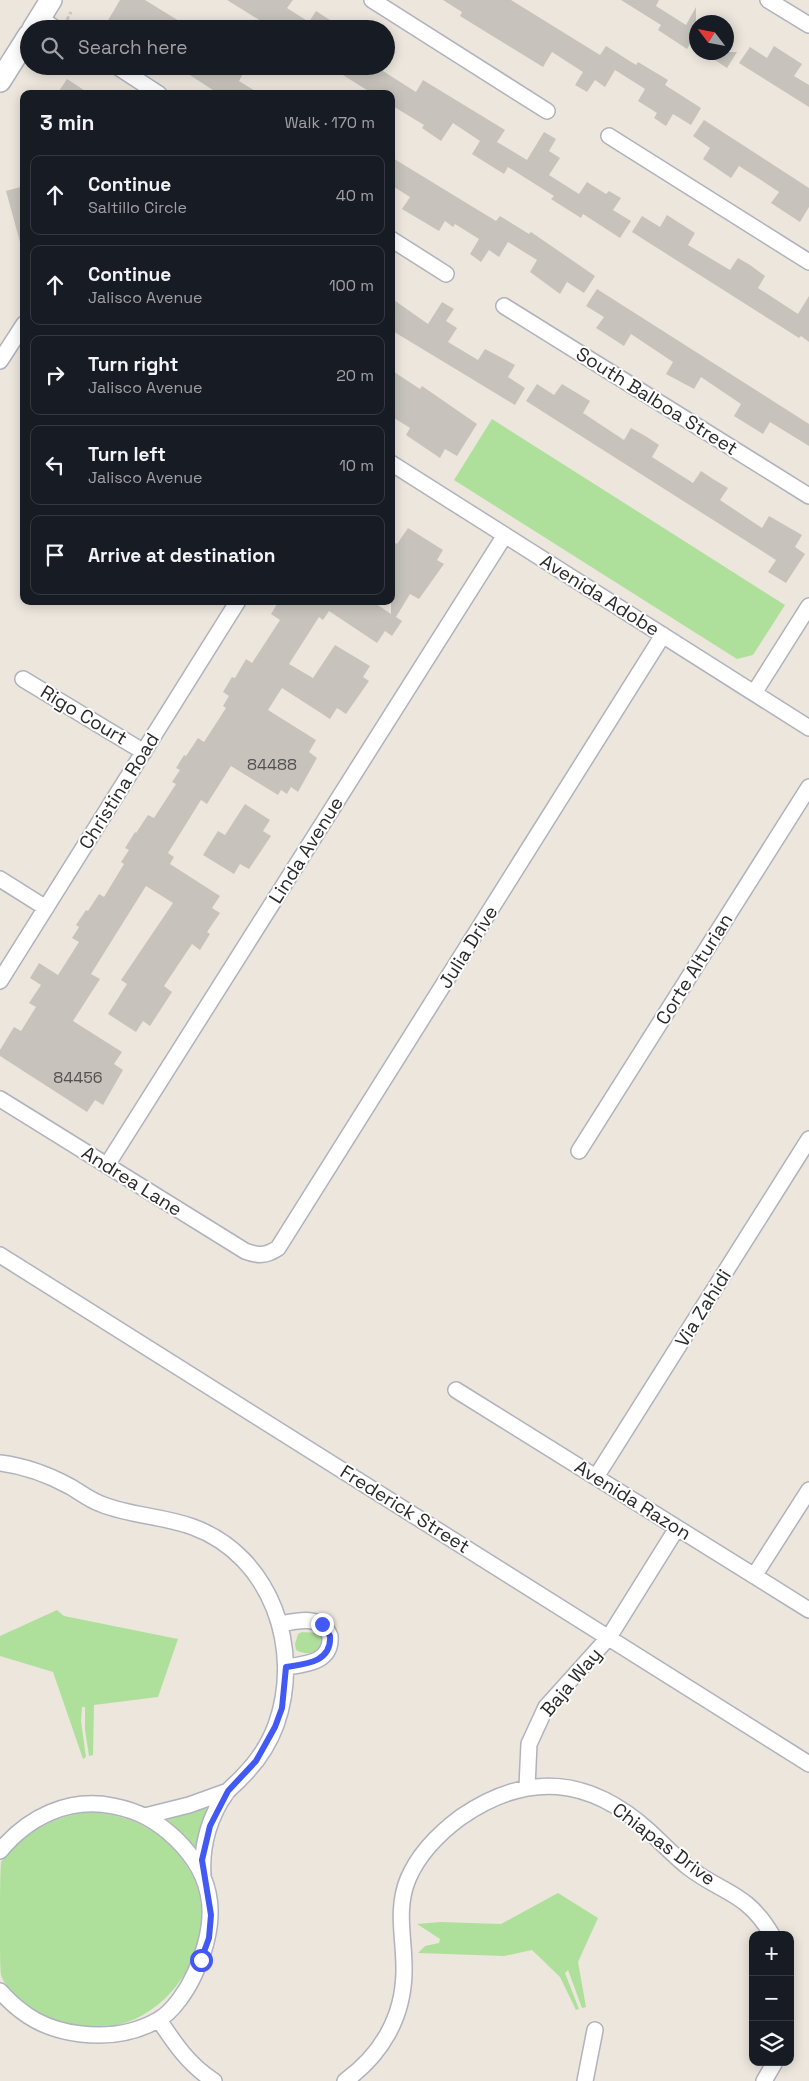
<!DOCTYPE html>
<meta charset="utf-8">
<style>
:root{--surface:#171b24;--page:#242831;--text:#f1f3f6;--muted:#9ea1a6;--line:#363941}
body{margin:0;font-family:"Space Grotesk",sans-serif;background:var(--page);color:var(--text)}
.controls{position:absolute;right:15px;bottom:15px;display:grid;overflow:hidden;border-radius:10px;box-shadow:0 2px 12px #0003}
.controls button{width:45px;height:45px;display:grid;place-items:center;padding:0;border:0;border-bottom:1px solid var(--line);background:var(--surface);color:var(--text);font:25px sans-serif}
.compass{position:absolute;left:689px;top:15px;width:45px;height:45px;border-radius:50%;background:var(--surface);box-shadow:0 2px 12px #0003;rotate:302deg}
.stop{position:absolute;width:15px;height:15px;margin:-11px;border:4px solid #4259f3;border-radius:50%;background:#fff}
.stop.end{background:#4259f3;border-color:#fff;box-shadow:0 1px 5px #0008}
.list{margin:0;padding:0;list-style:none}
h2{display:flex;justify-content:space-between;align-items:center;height:65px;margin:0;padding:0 20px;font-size:21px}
h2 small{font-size:16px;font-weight:400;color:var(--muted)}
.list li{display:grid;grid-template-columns:32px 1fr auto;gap:15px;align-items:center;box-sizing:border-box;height:80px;margin:0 10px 10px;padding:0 10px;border:1px solid var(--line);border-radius:10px}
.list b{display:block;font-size:19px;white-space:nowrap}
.list p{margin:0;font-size:16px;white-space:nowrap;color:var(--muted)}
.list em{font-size:16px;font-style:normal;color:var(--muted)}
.icon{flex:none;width:28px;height:28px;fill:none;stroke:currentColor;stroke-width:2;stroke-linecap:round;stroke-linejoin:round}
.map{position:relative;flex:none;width:809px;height:2081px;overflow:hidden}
.search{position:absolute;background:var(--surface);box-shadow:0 2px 12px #0003;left:20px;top:20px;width:375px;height:55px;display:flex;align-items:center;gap:12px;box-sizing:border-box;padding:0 18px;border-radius:28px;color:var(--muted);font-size:19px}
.panel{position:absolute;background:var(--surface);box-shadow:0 2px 12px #0003;left:20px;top:90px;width:375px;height:515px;border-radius:10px}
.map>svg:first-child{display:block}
.green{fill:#afe09b}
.building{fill:#c7c3bc}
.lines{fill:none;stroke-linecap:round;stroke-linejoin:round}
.minor-casing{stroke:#b0b2bd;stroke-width:18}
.secondary-casing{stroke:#b0b2bd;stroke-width:24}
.path{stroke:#c8c8c8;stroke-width:3;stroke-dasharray:4 2.5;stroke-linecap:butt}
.minor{stroke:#fff;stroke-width:15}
.secondary{stroke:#fff;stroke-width:21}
.route{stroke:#4259f3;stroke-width:6}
.labels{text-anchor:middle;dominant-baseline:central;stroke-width:4;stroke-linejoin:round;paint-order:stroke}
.number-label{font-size:16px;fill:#51504e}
.street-label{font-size:19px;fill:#2a2a2a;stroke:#fff}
</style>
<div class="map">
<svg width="809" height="2081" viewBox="0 0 809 2081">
<rect width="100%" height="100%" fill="#ece6dd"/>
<path class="green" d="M492,419l293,186 -32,50 -16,4 -283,-179z
M57,1610l7,6 114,23 -20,58 -64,8 -1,50 -4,1 -4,-26v-23h-3l-1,14 5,36 -3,2 -30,-87 -53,-16v-20z
M302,1632c9,1 18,-1 21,9l-5,10c-7,3 -15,3 -22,-1l-1,-6 3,-10z
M203,1807l6,3 -12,38h-4l-26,-29 3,-3 19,-2z
M90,1812c44,3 79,21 101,61 12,21 13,47 7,70 -21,73 -97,109 -164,68 -12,-8 -28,-21 -33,-36 -1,-9 -1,-34 -1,-45 0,-15 0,-56 1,-68 23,-29 51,-46 89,-50z
M558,1893l40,25 -20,44 8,45 -4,1 -14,-38 -3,3 14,36 -3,1 -16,-33 -28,-27 -28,6 -86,-3 7,-7 14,-3 1,-4 -23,-15 24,-2 60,2z"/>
<path class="building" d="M120,0h25l47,29h-74l-11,-7z
M227,0h66l-6,8 22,14 7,-11 28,18h-70z
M443,0h68l89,55 6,-9 30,19 2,-3 30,18 -3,5 36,23 -10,17 -18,-11 -7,12 -12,-8 3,-5 -19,-12 7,-12 -30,-19 -10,17 -10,-7 -8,12 -12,-7 8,-13 -31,-20 -9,15 -83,-51 2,-4z
M621,0h38l-3,6 30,19 10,-18v27l-9,15 -29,-19 3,-5z
M774,46l28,18 -8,12 15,9v22l-70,-44 11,-16 17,11z
M703,52h34l-10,16z
M176,66h71l-8,15 21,13h-41z
M349,66h26l41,26 7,-12 82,50 -8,12 30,18 17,-28 12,7 -7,12 11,7 -11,17 30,19 8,-12 19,12 3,-3 12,7 -8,12 18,11 -11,17 -37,-24 -2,4 -30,-19 3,-3 -46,-29 -4,7 -32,-20 8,-13 -27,-18 -12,18 -19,-13 2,-3 -33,-20v-11h-18l-30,-19z
M67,79l23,15h-33z
M704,120l105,68v19l-9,15 -29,-19 8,-11 -18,-12 -22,-14 -8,12 -28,-19 7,-11 -17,-12z
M391,157l105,64 4,-5 29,18 2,-2 64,44 -11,17 -17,-11 -7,12 -30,-22 7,-12 -29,-18 -9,15 -10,-7 -8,12 -11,-8 9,-15 -24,-15 -2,3 -8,-6 -6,10 -37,-22 8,-12 -19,-12z
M24,186v55l-4,1 -14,-51z
M667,215l28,18 -7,12 42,25 8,-12 12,7 15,11 -7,12 40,26 11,-18v46l-8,-6 -2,2 -167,-106 10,-16 18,11z
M597,289l212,135v22l-39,-24 -7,12 -29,-18 7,-12 -40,-27 -7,12 -28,-15 7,-12 -42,-28 -7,12 -28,-18 8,-11 -18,-11z
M391,298l37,26 14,-22 12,7 -8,12 11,7 -9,14 30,18 7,-11 30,16 -7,12 17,11 -10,17 -124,-75z
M391,370l29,19 2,-3 55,38 -20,32 -12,-7 -5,9 -34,-23 4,-7 -19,-12z
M537,384l17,11 8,-11 28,17 -7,12 41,27 7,-12 16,9 12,8 -7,12 41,26 8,-12 12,8 15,9 -8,12 42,28 7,-12 33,19 -7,12 10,7 -19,29 -18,-11 8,-12 -250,-159z
M408,528l35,22 -6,10 7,4 -25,35 -9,-5 -14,23 6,4 -10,15 -7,-5 -8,12 -48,-32 -6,9 -4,-3 -30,47 24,14 22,-33 35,21 -7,11 6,4 -23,33 -9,-6 -7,11 -48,-31 -14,22 48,30 -7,12 8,6 -19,34 -7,-5 -4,7 -6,-4 -3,5 -47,-29 -24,38 -6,-4 -33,53 6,4 -4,7 50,32 -8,12 8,5 -13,19 3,2 -10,16 -8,-6 -28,42 8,6 -22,34 -7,-5 -7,11 -28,-18 19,-30 -6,-4 52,-77 -27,-17 -55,88 9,5 -27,42 49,31 -8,12 9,6 -20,35 -8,-5 -8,12 -87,-56v-6l14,-23 7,4 15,-24 -7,-4 12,-18 -11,-7 9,-15 19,12 21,-33 -7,-4 7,-11 -3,-2 10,-15 2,1 11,-17 5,3 20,-33 -3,-2 8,-12 -4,-2 10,-16 1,1 12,-18 6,3 22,-34 -4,-2 8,-12 -4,-2 8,-13 2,1 12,-18 6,4 22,-34 -3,-2 6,-10 -6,-4 9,-15 3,1 11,-19 6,4 28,-43 -9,-6 8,-13h93l19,13v-73l6,3z
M245,804l25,16 -7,11 8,5 -22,33 -9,-5 -6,10 -31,-19 15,-24 7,4z"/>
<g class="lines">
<defs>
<path id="minor" d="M372,0l175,111
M768,0l41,25
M40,18l16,11
M116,66l43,28
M609,136l200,126
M391,239l55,35
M504,306l305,190
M0,361l24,-37
M391,463l418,265
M23,679l121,73
M754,693l55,-87
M0,879l46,29
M0,981l238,-380
M0,1099l245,152c13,5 21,5 33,-3l385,-613
M579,1151l230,-364
M107,1165l398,-630
M0,1255l809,509
M456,1390l353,220
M0,1463c25,3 49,12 71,24 10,6 19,13 30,17 30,12 62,12 92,23 79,29 110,123 83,198 -7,19 -19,37 -33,51 -5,6 -11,10 -16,16 -17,23 -26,53 -24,82
M596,1477l213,-338
M754,1576l55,-86
M281,1624c18,-4 41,-9 49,12 2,26 -23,28 -43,31
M527,1787l2,-43 17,-37 63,-70 68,-109
M145,1816l44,-11 39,-14
M0,1851c28,-34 69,-54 113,-45 26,5 44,15 63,33 41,40 42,83 19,134 -7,16 -22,39 -37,47 -23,13 -51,17 -77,14 -34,-4 -58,-17 -81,-43
M159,2020c16,24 30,45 55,61
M345,2081c36,-26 58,-63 59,-108 1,-33 -9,-62 4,-94 11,-26 30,-45 53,-62 67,-46 128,-40 188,14 13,12 25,25 39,36 35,27 59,25 84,68
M585,2081l10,-51
M764,2081l11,-19"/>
<path id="secondary" d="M33,29l18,-29
M0,81l29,-46"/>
</defs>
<use href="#minor" class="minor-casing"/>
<use href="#secondary" class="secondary-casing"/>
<path class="path" d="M67,20l4,-8"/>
<use href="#minor" class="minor"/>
<use href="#secondary" class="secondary"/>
</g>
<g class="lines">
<path class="route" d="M201,1960l8,-22 2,-23 -9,-55 8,-34 18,-35 28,-30 19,-34 7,-19 4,-41c20,-3 46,-5 44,-31l-8,-12"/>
</g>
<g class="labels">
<g class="number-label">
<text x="272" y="764">84488</text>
<text x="78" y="1077">84456</text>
</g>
<g class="street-label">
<text transform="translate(657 401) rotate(32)">South Balboa Street</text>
<text transform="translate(600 595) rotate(32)">Avenida Adobe</text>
<text transform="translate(84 715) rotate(31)">Rigo Court</text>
<text transform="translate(119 791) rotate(-58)">Christina Road</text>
<text transform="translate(306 850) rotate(-58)">Linda Avenue</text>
<text transform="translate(468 947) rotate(-58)">Julia Drive</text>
<text transform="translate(694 969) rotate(-58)">Corte Alturian</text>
<text transform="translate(132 1181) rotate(32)">Andrea Lane</text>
<text transform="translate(703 1308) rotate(-58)">Via Zahidi</text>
<text transform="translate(633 1500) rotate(32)">Avenida Razon</text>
<text transform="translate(405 1509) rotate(32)">Frederick Street</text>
<text transform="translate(571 1682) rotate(-50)">Baja Way</text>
<text transform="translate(664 1844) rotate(37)">Chiapas Drive</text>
</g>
</g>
</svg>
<div class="controls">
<button>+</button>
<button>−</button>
<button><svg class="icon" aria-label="layers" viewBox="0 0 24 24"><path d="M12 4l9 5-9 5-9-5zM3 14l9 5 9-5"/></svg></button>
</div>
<svg class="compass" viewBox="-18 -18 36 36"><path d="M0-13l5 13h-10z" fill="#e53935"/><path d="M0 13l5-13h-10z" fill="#9ea1a6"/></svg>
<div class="stop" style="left:201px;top:1960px"></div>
<div class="stop end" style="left:322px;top:1624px"></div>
<div class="search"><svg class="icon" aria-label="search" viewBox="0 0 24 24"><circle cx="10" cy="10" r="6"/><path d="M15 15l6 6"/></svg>Search here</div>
<section class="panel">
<h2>3 min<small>Walk · 170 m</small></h2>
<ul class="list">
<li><svg class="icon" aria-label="ahead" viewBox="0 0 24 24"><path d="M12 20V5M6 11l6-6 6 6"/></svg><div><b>Continue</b><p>Saltillo Circle</p></div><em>40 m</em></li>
<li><svg class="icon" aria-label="ahead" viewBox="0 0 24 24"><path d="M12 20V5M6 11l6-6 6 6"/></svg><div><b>Continue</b><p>Jalisco Avenue</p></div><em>100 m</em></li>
<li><svg class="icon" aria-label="right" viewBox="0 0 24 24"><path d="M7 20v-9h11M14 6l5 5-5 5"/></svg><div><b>Turn right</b><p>Jalisco Avenue</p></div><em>20 m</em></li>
<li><svg class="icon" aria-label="left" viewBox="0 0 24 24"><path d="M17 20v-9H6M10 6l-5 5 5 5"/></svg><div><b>Turn left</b><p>Jalisco Avenue</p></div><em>10 m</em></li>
<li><svg class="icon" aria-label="arrive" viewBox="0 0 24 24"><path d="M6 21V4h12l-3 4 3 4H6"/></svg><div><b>Arrive at destination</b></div></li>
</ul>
</section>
</div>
